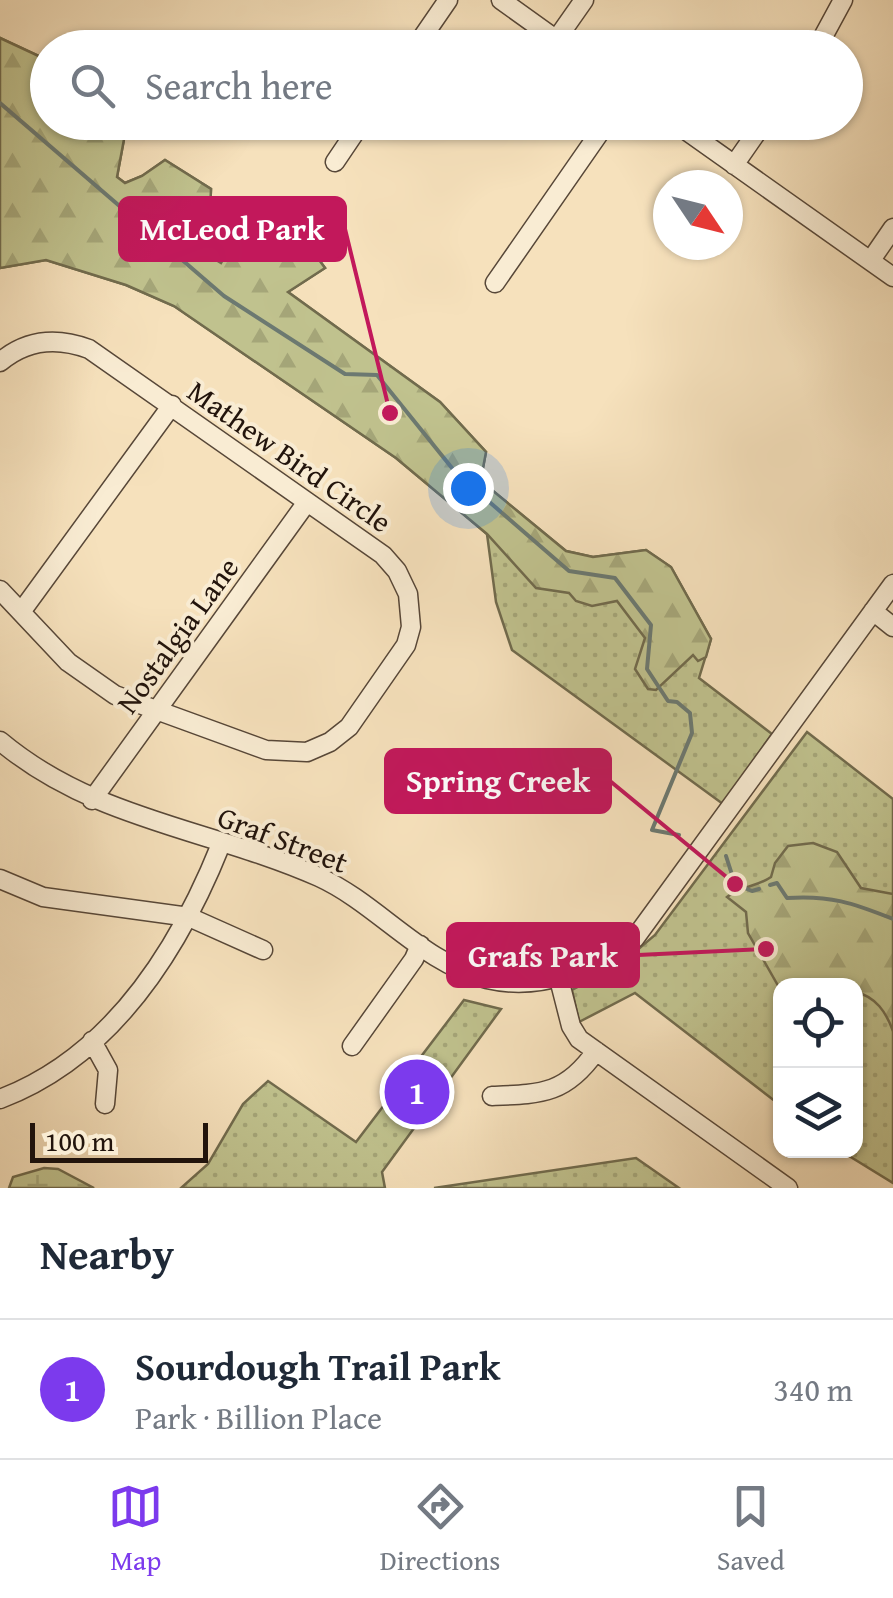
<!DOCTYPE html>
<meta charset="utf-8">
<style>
:root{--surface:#fff;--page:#f2f2f3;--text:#1f2937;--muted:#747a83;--line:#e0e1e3;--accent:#7c3aed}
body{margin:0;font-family:"Gentium Book Plus",serif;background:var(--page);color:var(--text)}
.controls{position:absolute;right:30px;bottom:30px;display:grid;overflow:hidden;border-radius:20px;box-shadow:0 2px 8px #0004}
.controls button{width:90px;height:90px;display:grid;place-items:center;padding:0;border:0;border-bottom:2px solid var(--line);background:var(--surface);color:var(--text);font:50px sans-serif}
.compass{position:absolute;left:653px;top:170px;width:90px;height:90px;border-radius:50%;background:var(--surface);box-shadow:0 2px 8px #0004;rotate:125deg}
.scale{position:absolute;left:30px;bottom:25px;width:178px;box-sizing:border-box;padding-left:10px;border:5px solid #22140c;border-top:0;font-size:28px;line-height:35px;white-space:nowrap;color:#22140c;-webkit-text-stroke:8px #f9ecd3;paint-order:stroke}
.you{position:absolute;left:468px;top:488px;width:35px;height:35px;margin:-25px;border:8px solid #fff;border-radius:50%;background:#1a73e8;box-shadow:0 0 0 15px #1a73e833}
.badge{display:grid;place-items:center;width:65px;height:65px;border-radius:50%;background:var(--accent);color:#fff;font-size:32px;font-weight:700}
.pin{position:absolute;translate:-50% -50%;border:5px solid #fff;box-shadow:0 2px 10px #0006}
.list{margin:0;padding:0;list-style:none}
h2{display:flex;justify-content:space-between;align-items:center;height:130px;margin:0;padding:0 40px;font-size:42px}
h2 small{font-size:32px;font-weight:400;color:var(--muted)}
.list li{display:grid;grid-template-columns:65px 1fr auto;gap:30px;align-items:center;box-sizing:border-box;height:140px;padding:0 40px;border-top:2px solid var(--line)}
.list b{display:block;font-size:38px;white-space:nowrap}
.list p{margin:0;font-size:32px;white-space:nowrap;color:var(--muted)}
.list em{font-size:32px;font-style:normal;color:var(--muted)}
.icon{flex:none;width:55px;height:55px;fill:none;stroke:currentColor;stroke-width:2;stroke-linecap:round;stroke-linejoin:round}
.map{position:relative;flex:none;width:893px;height:1188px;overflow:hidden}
.search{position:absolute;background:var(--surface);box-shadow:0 2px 8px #0004;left:30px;right:30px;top:30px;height:110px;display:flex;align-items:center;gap:25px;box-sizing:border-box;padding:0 35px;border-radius:55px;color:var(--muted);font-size:38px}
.sheet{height:270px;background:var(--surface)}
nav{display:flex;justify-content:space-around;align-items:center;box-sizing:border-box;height:140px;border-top:2px solid var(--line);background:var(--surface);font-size:28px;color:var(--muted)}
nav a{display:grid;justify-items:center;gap:5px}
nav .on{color:var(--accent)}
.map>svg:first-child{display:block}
.grass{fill:url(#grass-dots);stroke:#716b4d;stroke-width:2.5}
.forest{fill:url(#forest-firs);stroke:#716b4d;stroke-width:2.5}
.wetland{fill:url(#wetland-marsh);stroke:#716b4d;stroke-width:2.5}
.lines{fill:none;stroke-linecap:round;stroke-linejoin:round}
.stream{stroke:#6c7971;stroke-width:4}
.minor-casing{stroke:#574738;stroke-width:21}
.minor{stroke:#f9ecd3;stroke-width:18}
.labels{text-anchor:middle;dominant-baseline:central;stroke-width:8;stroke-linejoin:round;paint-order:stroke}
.street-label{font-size:30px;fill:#22140c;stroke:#f9ecd3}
.leader{fill:none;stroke:#c2185b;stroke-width:4}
.callout-dot{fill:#c2185b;stroke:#f9ecd3;stroke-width:4}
.callout{fill:#c2185b;stroke:#c2185b;stroke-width:4}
.callout-label{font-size:32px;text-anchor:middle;font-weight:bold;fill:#fff}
</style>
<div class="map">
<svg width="893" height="1188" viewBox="0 0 893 1188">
<defs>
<pattern id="grass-dots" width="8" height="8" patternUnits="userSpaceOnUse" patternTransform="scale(2.5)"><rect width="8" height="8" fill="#c0c28e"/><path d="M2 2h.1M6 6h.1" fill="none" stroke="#a5a679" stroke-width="1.8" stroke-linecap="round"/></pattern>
<pattern id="forest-firs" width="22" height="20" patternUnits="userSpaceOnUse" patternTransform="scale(2.5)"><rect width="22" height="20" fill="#c0c28e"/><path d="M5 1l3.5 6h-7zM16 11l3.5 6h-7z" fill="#a5a679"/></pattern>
<pattern id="wetland-marsh" width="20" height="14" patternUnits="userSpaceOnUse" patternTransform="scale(2.5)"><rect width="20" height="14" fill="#c0c28e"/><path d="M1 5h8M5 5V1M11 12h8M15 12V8" fill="none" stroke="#a5a679"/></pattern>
</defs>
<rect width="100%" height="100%" fill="#f6e1bc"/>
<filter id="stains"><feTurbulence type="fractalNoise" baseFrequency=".002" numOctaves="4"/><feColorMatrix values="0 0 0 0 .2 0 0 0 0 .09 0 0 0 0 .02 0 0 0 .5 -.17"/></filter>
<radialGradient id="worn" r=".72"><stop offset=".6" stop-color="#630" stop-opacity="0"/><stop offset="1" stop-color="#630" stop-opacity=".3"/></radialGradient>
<path class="grass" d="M0,38l43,20 4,7 1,57 79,1 -10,54 8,6 17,-7 23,-16 46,29 -1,23 -19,25 9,13 21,13 20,-35 15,-17 44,23 25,34 -37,24 152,110 46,50 -3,16 -7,9 90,74 27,6 53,-7 25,17 40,72 -12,39 73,56 -49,70 -211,-154 -16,-48 -9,-68 -91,-76 -222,-152 -48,-21 -80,-25 -46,8z
M807,732l86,67v384l-52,-32 15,-1v-164h-76v119l-145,-112 -56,29 -7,-32 49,-26 34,-29z
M464,1000l37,9 -119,163 3,16h-204l27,-24 35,-60 25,-23 88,61z
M636,1158l43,30h-245z"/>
<path class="forest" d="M0,38l43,20 4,7 1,57 79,1 -10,54 8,6 17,-7 23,-16 46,29 -1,23 -19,25 9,13 21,13 20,-35 15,-17 44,23 25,34 -37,24 152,110 46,50 -3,16 -7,9 90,74 27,6 53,-7 25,17 40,72 -5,18 -8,4 -5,-6 -37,35 -8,-1 -13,-20 10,-31 -28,-37 -25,5 -16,-5 -7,-8 -33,-5 -49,-54 -91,-76 -222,-152 -48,-21 -80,-25 -46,8z
M813,843l24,9 24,36 32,6v137c-7,-19 -17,-34 -37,-39v-6h-76v3l-32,-56 -2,-21 -19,-15c13,-11 30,-10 44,-20l4,-14 13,-17z"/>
<path class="wetland" d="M44,1168l14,1 36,19h-85l4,-11z"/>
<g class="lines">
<path class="stream" d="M0,103l224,193 121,78 32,1 79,98 113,98 46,7 36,47 -4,44 21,32 9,1 13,11 2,20 -40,97 27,5
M726,856l9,28 17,7 7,-2
M770,885l7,-2 10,15c43,-3 66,5 106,21"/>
<defs>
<path id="minor" d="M501,0l67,48
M556,40l28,-40
M415,48l33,-48
M817,48l26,-48
M674,122l219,155
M335,162l27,-40
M734,165l30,-43
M871,260l22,-32
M495,283l112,-161
M0,362c27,-23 57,-25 89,-13l294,206 14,16 11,23 3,33 -5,18 -57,82 -19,15 -23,10 -41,-2 -151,-55 -47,-33 -68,-72
M873,611l20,16
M21,612l151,-207
M0,741c94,79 211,88 319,136 59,27 103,86 168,102 56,13 103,-10 148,-41l258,-354
M92,800l215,-298
M0,879l43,18 146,20 74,33
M559,979l12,47 8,13 209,149
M92,1041l16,29 -3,34
M352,1046l62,-87 6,-14
M492,1096c50,-2 74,-2 104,-45
M0,1099c111,-42 179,-150 221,-255"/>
</defs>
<use href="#minor" class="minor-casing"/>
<use href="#minor" class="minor"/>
</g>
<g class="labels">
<g class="street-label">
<text transform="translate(290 456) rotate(35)">Mathew Bird Circle</text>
<text transform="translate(177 635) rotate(-54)">Nostalgia Lane</text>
<text transform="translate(283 839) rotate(21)">Graf Street</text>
</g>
</g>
<path class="leader" d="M390 413L345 229M735 884L610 781M766 949L638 955"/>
<g class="callout-dot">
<circle cx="390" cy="413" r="10"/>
<circle cx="735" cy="884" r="10"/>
<circle cx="766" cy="949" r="10"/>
</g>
<g class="callout">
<rect x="120" y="198" width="225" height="62" rx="10"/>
<rect x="386" y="750" width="224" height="62" rx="10"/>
<rect x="448" y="924" width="190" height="62" rx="10"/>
</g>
<g class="callout-label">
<text x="232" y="240">McLeod Park</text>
<text x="498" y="792">Spring Creek</text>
<text x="543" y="967">Grafs Park</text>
</g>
<rect width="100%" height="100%" filter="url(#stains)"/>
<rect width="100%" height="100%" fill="url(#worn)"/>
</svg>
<div class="controls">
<button><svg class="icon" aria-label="locate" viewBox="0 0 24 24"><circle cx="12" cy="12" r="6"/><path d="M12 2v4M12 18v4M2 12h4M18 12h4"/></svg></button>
<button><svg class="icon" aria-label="layers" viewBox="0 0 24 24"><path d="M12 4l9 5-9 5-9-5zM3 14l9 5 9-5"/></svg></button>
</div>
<svg class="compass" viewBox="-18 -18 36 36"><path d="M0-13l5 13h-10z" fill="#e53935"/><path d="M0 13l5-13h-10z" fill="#747a83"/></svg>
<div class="scale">100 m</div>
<div class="you"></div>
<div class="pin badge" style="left:417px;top:1092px">1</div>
<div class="search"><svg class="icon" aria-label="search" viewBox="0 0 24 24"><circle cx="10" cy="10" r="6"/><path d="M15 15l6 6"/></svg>Search here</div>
</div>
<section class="sheet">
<h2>Nearby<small></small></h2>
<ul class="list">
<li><span class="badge">1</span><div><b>Sourdough Trail Park</b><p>Park · Billion Place</p></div><em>340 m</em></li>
</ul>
</section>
<nav>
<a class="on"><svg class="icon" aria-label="map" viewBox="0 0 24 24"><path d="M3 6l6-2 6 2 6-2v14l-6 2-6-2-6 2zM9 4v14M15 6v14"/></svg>Map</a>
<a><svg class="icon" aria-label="directions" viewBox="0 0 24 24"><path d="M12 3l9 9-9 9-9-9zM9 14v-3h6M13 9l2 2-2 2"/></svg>Directions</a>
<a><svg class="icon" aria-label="saved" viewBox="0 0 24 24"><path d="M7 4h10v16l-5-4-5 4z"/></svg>Saved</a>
</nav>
